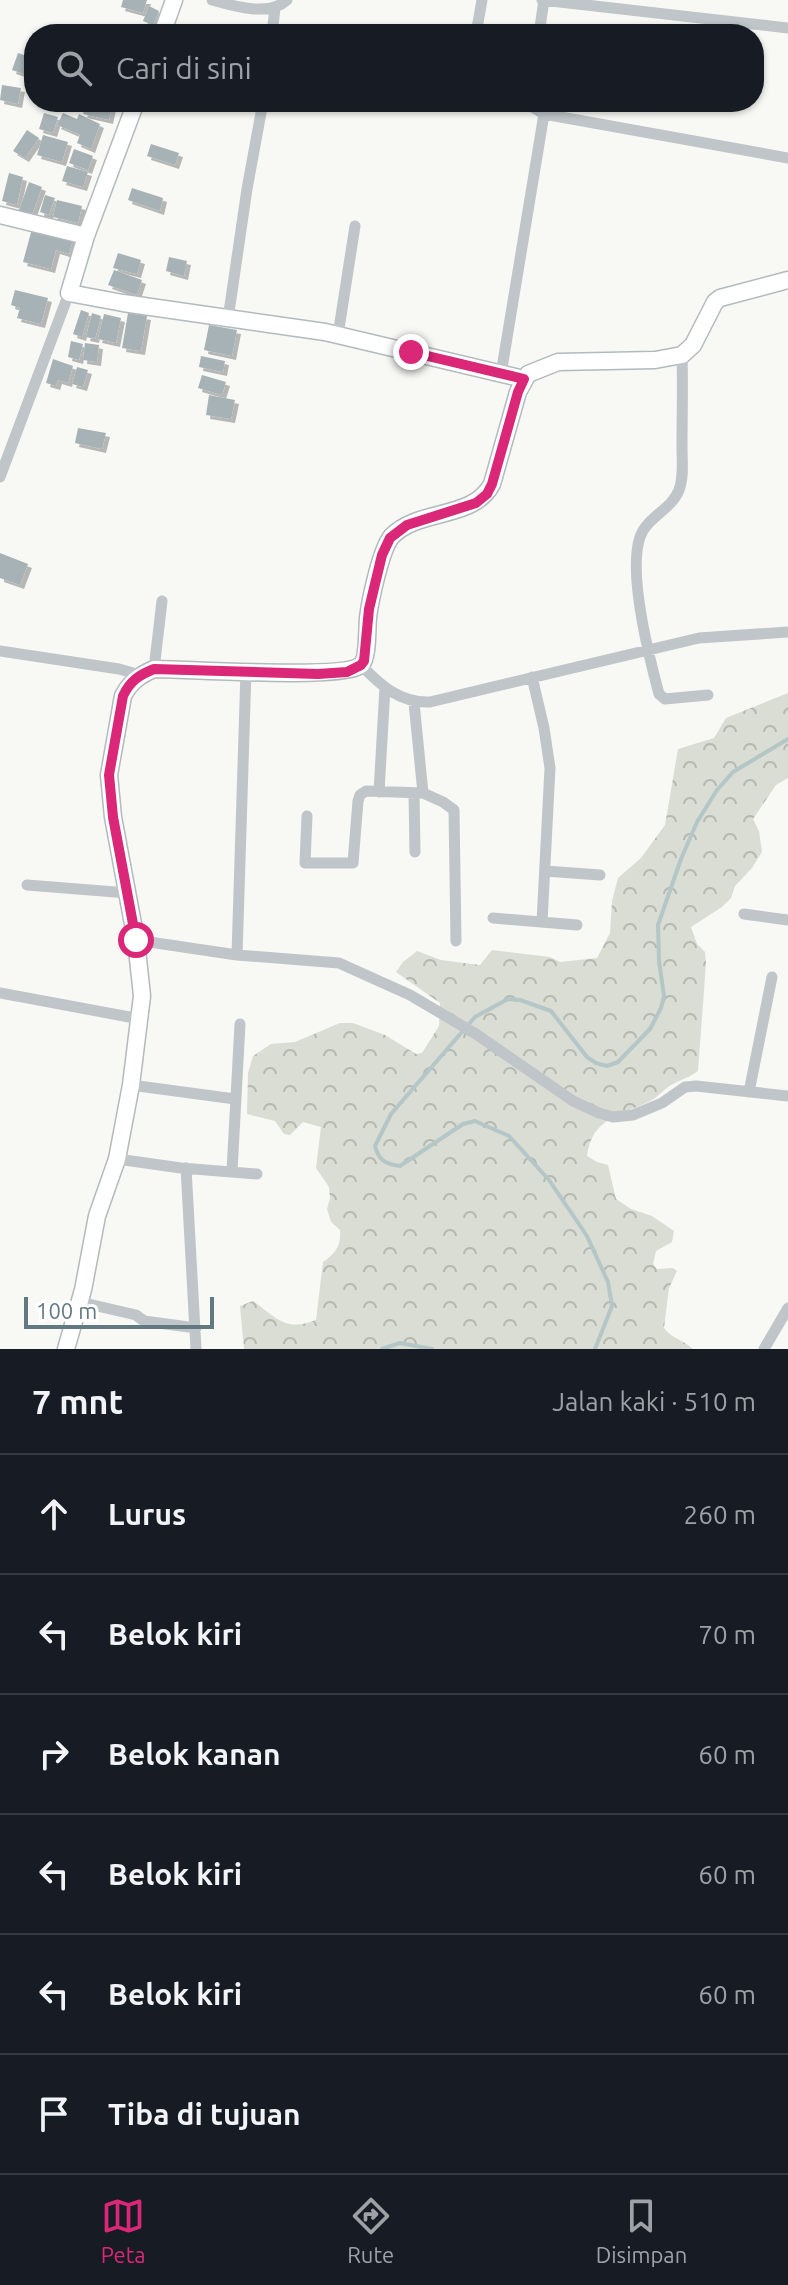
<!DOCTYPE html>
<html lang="id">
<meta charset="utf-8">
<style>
:root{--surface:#171b24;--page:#242831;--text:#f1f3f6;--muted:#9ea1a6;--line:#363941;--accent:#db2777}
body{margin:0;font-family:Ubuntu,sans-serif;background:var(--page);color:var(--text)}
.scale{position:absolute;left:24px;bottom:20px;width:190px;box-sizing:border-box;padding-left:8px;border:4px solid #637981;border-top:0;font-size:22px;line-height:28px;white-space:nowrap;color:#637981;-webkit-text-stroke:6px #fff;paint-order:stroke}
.stop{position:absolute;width:24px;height:24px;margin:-18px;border:6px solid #db2777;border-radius:50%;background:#fff}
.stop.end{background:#db2777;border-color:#fff;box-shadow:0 2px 8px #0008}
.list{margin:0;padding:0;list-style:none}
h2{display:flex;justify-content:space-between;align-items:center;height:104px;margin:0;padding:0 32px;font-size:34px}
h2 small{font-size:26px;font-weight:400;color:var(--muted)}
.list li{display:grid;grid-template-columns:52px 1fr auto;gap:24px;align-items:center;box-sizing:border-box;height:120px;padding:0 32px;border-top:2px solid var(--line)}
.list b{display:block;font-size:30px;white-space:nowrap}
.list em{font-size:26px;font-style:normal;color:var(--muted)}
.icon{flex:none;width:44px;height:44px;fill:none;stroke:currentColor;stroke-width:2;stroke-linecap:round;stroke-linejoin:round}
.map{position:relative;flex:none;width:788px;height:1349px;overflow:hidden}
.search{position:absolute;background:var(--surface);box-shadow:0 2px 6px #0004;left:24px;right:24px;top:24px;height:88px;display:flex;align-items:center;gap:20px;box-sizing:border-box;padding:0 28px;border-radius:32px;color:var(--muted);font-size:30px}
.sheet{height:824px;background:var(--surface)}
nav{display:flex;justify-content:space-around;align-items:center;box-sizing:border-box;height:112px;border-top:2px solid var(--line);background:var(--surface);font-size:22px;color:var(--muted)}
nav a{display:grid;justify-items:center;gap:4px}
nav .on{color:var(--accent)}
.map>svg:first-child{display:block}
.forest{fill:url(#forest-crowns)}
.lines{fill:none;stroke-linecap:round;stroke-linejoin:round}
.stream{stroke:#b5c6c7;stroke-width:4}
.building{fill:#a6b2b5;filter:url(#shadow)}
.secondary-casing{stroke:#b1babd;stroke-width:19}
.street{stroke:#bfc5c8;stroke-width:11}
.secondary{stroke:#fff;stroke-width:16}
.route{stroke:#db2777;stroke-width:10}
</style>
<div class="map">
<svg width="788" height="1349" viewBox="0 0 788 1349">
<defs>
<pattern id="forest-crowns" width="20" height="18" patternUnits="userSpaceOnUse" patternTransform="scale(2)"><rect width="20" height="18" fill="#d9ddd4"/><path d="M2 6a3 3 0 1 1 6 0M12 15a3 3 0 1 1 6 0" fill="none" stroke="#b4b8b1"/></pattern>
<filter id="shadow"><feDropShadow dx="4" dy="4" stdDeviation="0" flood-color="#0004"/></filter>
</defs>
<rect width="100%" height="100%" fill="#f8f8f5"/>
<path class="forest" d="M788,693v85l-12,7 -23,34 6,12 3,21 -10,16 -17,18 -4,12 -9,9 -31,20 6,17 8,8 1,11 -8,108c-8,6 -15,8 -23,12 -10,4 -16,14 -25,18 -29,15 -58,16 -63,55l10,6 11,3 8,34 15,10 21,7 22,15 -2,11 -16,9 -3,13 4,5 16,-1 4,3 -8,17 -5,40c7,10 21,13 29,21h-449l-4,-43 13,-5c24,17 32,31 63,19l7,-58c13,-9 18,-16 17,-32l-9,-8 -4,-13 3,-11 -1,-11 -13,-19 5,-41 -18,-5 -13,13 -6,-1 -9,-13 -28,-7 1,-41 5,-17 18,-12 24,-2 45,-19h13l32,12 31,19 6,-1 17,-27 1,-23 -44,-31 7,-10 14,-11 24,9 39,5 12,-15 58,7 10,5 37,-4 13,-25 2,-32 6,-23 23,-20 24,-33 13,-76 36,-11 12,-20z"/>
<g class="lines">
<path class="stream" d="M382,1349l18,-6 32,6
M595,1349l17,-43 -4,-24 -21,-46 -38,-56 -40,-44 -34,-15 -12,3 -63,42c-14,-2 -21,-5 -25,-20l16,-32 84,-97 33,-18 12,1 31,11 36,46 9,6 11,3 11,-4 32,-33 11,-21 3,-12 -5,-35 -1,-36 23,-66 16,-37 20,-32 16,-18 55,-33"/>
</g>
<path class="building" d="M123,0h24l-4,13 -22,-6z
M149,6l10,5 -6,14 -10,-4z
M18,53l14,5 -5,17 -15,-5z
M2,85l19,3 -3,16 -18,-4z
M86,102h27l-4,18 -26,-6z
M44,113l14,4 -5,16 -14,-4z
M63,113l14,6 2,-5 21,10 -9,25 -14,-6 3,-8 -23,-10z
M27,130l12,8 -14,20 -12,-7z
M43,135l25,7 -6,20 -25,-7z
M151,144l28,9 -4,12 -28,-9z
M74,149l19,7 -5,14 -19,-7z
M67,166l21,6 -5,15 -21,-6z
M9,173l14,4 -6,28 -15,-4z
M29,182l13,5 -10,28 -13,-5z
M132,188l31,10 -3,13 -32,-11z
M45,195l10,3 -6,17 -9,-3z
M57,200l25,6 -4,17 -25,-6z
M33,225l41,10 -5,19 -13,-4 -5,19 -28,-7z
M118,253l23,7 -4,14 -24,-6z
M169,257l18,4 -3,15 -18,-5z
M114,270l28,10 -5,15 -29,-10z
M15,290l33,8 -7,26 -24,-6 3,-10 -9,-3z
M81,310l8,3 -7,24 -9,-3z
M92,313l9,3 -6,23 -9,-2z
M128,313l19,3 -6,35 -19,-3z
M104,314l17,4 -5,25 -18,-4z
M209,325l28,5 -5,26 -28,-6z
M71,341l12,3 -4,16 -11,-3z
M85,343l14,2 -2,17 -14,-2z
M201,356l24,5 -2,11 -24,-5z
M53,359l20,7 -5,17 -10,-3 -2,6 -10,-3z
M77,367l11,3 -5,17 -11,-3z
M202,375l24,7 -4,13 -24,-7z
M209,395l26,5 -4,19 -25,-4z
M78,428l28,5 -4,16 -27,-6z
M0,553l28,11 -8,21 -20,-7z"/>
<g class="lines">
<defs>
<path id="secondary" d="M162,34l12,-34
M136,102l-50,134 -17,57 54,10 202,29 199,47
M0,215l86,21
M66,1349l17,-59 14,-74 20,-57 14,-74 11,-89 -6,-56 -23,-123 -4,-42 14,-79c7,-14 17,-21 31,-27 33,0 190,11 207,-4 7,-6 6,-37 7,-47 2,-17 13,-70 24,-82 28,-28 81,-16 100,-52l26,-92 10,-18 30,-12 97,-2 27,-5 11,-10 22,-43 5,-4 68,-18"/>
</defs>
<use href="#secondary" class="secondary-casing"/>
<path class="street" d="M212,0c21,6 57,17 75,0
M542,0l246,28
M272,34l3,-26
M476,34l6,-34
M539,34l5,-34
M530,102l1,4 13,8
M228,319l19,-130 16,-87
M338,335l17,-109
M682,355c1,31 0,61 0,92 0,14 2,30 -3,43 -7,19 -32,27 -39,47 -12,36 9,120 19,157l6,5 43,-4
M501,374l43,-260 244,44
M0,477l69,-184
M0,651l119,18 21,6
M361,665c20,21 39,38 69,37l269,-64 89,-6
M154,669l8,-68
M246,671l-9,284 102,8 71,32 66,39 97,67 26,12 14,4 20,-2 29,-12 23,-16 11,-1 92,10
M532,677l12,51 6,40 -8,154
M414,703l9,90 20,9 11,8 2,131
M379,792l6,-105
M414,793l1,59
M307,816l-2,47h48l5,-62 2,-6 6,-4 57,2
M545,871l55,4
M27,885l101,8
M744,914l44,6
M493,918l84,7
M136,940l101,15
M0,993l140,26
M131,1085l104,14
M749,1092l23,-115
M117,1159l64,9 76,6
M186,1168l10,181
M232,1171l8,-147
M80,1302l56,13 8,6 52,7
M764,1349l24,-41"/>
<use href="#secondary" class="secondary"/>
</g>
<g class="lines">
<path class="route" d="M136,940l-23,-123 -4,-42 14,-79c7,-15 16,-21 31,-27l164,5 29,-2 14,-7 3,-4 5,-52 13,-54 8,-17 17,-13 69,-22 11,-9 5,-10 26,-92 6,-13 -113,-27"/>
</g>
</svg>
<div class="scale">100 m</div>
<div class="stop" style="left:136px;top:940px"></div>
<div class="stop end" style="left:411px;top:352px"></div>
<div class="search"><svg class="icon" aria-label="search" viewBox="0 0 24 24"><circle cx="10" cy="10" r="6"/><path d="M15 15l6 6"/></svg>Cari di sini</div>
</div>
<section class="sheet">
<h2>7 mnt<small>Jalan kaki · 510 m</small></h2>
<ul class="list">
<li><svg class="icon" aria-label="ahead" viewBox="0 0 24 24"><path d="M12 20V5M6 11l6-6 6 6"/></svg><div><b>Lurus</b></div><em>260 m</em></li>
<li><svg class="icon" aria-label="left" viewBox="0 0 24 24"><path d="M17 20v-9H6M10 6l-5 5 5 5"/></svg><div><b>Belok kiri</b></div><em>70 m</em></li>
<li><svg class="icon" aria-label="right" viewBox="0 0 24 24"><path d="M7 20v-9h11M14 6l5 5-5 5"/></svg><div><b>Belok kanan</b></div><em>60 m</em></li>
<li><svg class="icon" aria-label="left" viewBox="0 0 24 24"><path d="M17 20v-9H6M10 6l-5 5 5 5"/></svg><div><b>Belok kiri</b></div><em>60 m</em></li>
<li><svg class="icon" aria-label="left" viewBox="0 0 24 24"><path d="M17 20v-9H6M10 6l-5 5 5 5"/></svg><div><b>Belok kiri</b></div><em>60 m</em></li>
<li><svg class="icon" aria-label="arrive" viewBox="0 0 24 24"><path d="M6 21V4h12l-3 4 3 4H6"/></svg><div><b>Tiba di tujuan</b></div></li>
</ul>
</section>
<nav>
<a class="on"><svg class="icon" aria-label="map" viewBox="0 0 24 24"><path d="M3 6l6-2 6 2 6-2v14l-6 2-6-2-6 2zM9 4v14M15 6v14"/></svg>Peta</a>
<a><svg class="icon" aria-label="directions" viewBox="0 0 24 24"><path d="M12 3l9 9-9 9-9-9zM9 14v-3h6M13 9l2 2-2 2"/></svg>Rute</a>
<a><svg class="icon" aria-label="saved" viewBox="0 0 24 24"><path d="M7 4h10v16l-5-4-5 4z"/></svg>Disimpan</a>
</nav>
